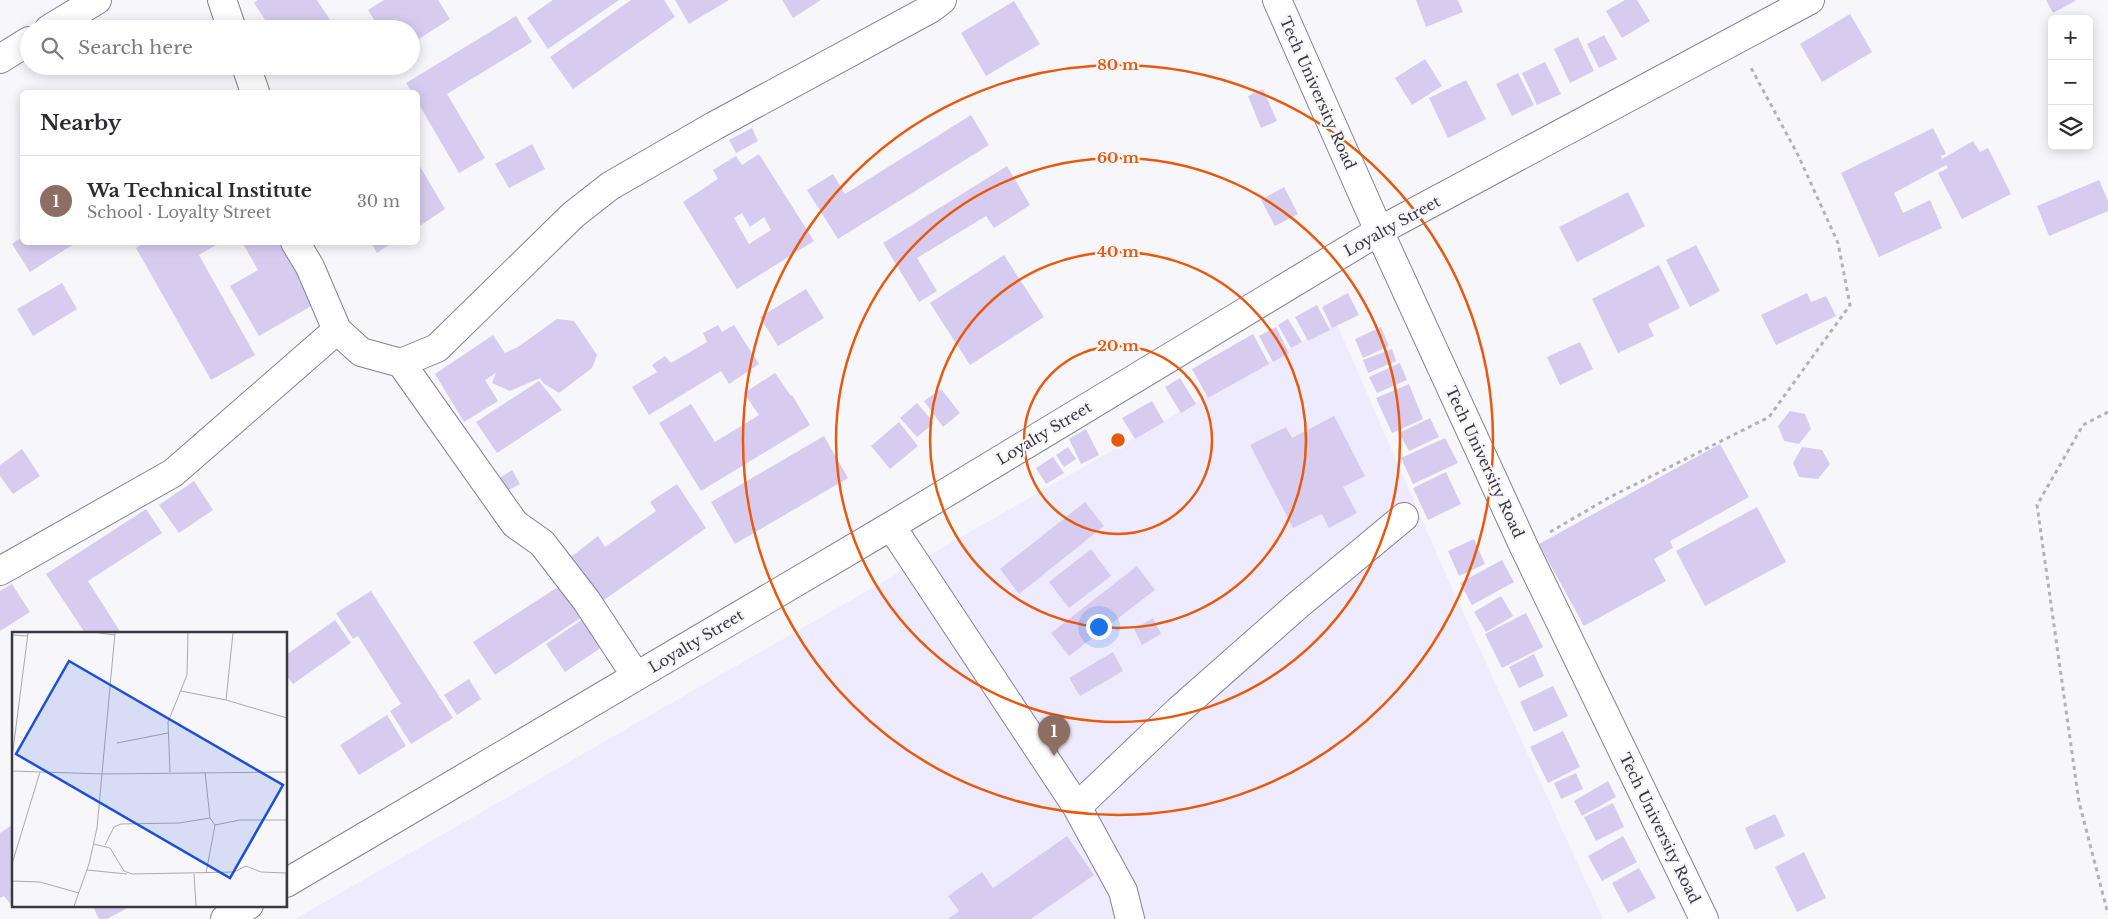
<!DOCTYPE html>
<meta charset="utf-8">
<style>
:root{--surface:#fff;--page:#f2f2f3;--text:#2b2b33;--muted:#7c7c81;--line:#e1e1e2;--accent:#db2777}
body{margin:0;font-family:"Libre Baskerville",serif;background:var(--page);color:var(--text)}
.controls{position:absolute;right:15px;top:15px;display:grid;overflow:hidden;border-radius:8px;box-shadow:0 2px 12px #0003}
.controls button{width:45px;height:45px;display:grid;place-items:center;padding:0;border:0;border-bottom:1px solid var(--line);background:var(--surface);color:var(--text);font:25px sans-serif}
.you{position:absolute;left:1098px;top:626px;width:18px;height:18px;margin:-12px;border:4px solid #fff;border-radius:50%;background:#1a73e8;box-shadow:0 0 0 8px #1a73e833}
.badge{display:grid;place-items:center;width:32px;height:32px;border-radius:50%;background:var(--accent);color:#fff;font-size:16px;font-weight:700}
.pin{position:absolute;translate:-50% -41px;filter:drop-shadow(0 1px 2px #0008)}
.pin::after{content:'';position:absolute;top:26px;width:18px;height:15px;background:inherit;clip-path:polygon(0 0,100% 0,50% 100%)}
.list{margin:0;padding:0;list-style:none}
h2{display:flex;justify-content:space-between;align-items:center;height:65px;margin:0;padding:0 20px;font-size:21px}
h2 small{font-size:16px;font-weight:400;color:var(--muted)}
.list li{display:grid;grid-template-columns:32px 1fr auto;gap:15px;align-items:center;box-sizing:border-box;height:90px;padding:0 20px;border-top:1px solid var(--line)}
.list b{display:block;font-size:19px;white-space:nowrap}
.list p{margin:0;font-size:16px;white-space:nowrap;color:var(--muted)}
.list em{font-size:16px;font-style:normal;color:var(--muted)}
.icon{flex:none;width:28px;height:28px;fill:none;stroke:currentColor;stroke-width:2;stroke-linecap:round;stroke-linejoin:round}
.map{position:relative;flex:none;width:2108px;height:919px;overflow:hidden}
.search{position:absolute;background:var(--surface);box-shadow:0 2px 12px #0003;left:20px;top:20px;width:400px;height:55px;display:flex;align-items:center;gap:12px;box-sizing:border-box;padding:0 18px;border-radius:28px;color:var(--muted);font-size:19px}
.panel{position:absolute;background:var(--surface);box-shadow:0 2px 12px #0003;left:20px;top:90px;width:400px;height:155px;border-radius:8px}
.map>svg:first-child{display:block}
.built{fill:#efebfe}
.building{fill:#d7ccef;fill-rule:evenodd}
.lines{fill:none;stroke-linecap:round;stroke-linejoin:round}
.minor-casing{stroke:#858096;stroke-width:30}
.path{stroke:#b3b2b9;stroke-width:3;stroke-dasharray:4 4;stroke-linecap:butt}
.minor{stroke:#fff;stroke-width:28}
.ring{fill:none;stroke:#e8590c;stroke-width:2.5}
.labels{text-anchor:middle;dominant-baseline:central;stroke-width:4.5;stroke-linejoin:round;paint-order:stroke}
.street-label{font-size:15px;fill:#3a3841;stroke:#f7f6fb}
.inset-road{fill:none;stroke:#abaab1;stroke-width:1}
.view{fill:#1d4ed8;fill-opacity:0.15;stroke:#1d4ed8;stroke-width:2.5}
.inset-edge{fill:none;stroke:#3a3841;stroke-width:2.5}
.centre{fill:#e8590c;stroke:#f7f6fb;stroke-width:2.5}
.ring-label{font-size:15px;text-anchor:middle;font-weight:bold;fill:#e8590c;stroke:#f7f6fb;stroke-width:4.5;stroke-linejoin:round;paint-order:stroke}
</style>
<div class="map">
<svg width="2108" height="919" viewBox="0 0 2108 919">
<rect width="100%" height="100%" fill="#f7f6fb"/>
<path class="built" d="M1336,322l110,253 157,344h-1308z"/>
<path class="building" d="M258,0h59l19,29h-65l-17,-26z
M384,0h54l12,19 -39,25v-15h-31l-12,-19z
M553,0h66l-71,49 -21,-31z
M631,0h33l11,17 -102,72 -23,-32z
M675,0h54l-40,24z
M782,0h39l-28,18z
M1416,0h42l5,12 -37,15z
M1625,0h12l13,21 -28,17 -16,-27z
M2046,0h29v1l-22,12z
M1014,1l26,43 -54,32 -25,-43z
M1850,14l22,38 -50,30 -22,-38z
M516,16l16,26 -85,52 38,64 -26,15 -41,-70v-11h-6l-6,-9z
M1604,35l13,24 -18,9 -12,-24z
M1578,37l16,34 -24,12 -16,-34z
M1425,59l17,27 -30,19 -17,-27z
M1545,62l16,32 -24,11 -15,-32z
M1518,73l16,32 -22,11 -16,-32z
M1466,80l20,39 -38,19 -19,-40z
M1263,89l14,32 -16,7 -13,-32z
M971,115l18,30 -151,94 -31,-49 26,-16 12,20z
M752,128l6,13 -22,12 -7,-13z
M1933,128l13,26 -5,2 1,3 31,-18 7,11 8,-4 23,46 -49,25 -24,-46 10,-5 -2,-3 -52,28 9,20 27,-13 12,28 -63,29 -38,-84z
M532,144l13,25 -36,19 -14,-24z
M759,154l55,87 -77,48 -54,-87 35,-23 -5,-9 23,-14 6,9zM742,213l8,14 14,-10 7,13 -22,14 -15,-26z
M418,163l27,46 -27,18z
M1007,166l23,39 -36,23 -8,-12 -69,42 20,33 -18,11 -36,-59z
M2099,180l9,21v10l-59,25 -12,-30z
M1284,187l14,27 -23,12 -14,-26z
M1628,192l17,34 -68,36 -18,-35z
M22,237v5h55l-47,30 -18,-28z
M145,242h76l-22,13 56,100 -44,25 -75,-132z
M242,242h49l17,32 -9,6 14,25 -54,31 -29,-50 28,-16z
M371,242h22l-16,11z
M1696,245l24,46 -30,16 -24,-47z
M1004,255l40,62 -74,48 -40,-62z
M1659,265l21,43 -32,16 6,12 -36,17 -26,-54z
M62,283l15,26 -44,27 -16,-27z
M806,289l18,29 -46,28 -18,-29z
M1348,293l11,22 -27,13 -10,-21z
M1807,293l4,9 15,-6 10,20 -60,29 -15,-30z
M1317,305l13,25 -22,11 -13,-24z
M557,319l17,2 23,34 -5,13 -33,25 -16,-10 -3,-5 -30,13 -18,-8 4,-10 -11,7 13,21 -34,21 -29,-48 58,-39 12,18 13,-6z
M1288,319l14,23 -11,6 -13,-23z
M718,325l4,7 12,-7 25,39 -30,20 -8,-13 -72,44 -17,-28 25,-15 -5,-7 13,-9 6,7 36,-21 -4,-9z
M1276,327l13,26 -16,9 -14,-26z
M1381,327l8,19 -26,12 -8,-19z
M1253,334l16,30 -61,34 -16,-29z
M1580,342l13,27 -33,16 -13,-28z
M1392,349l4,12 -28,12 -5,-13z
M1400,363l7,17 -30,13 -8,-16z
M775,373l16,23 1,-1 18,30 -109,66 -42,-68 32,-19 24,38 44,-27 -15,-22z
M1180,378l16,26 -15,9 -16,-26z
M539,381l23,29 -65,43 -21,-31z
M1409,384l14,35 -31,14 -16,-35z
M941,389l19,24 -17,14 -19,-26z
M1152,401l12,21 -29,17 -13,-21z
M917,403l17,20 -17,14 -17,-19z
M1790,411l15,3 6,15 -12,15 -15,-3 -6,-15z
M1334,416l31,60 -22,11 14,26 -28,15 -7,-14 -29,14 -43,-83 36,-18 6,11z
M1430,418l9,19 -30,14 -10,-18z
M899,422l19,24 -28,23 -19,-23z
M1086,429l13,26 -18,9 -12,-25z
M824,436l24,42 -113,66 -24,-42z
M1445,438l13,25 -45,21 -12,-26z
M1720,444l29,53 -79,44 3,7 -19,11 12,22 -82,45 -45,-82z
M1068,447l8,12 -12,8 -8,-12z
M1802,447l20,3 8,14 -12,15 -19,-2 -6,-14z
M22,449l18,27 -27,18 -13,-18v-11z
M1053,457l11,16 -18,11 -10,-16z
M512,470l8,14 -15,8 -8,-12z
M1446,472l15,32 -33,16 -15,-32z
M194,481l19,29 -34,23 -20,-28z
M677,484l29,44 -102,72 -33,-43 27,-21 7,11 51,-36 -6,-9z
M1085,502l19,24 -85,68 -19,-25z
M1757,507l29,55 -81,44 -29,-55z
M146,509l16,24 -74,48 33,52h-36l-39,-59z
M1474,539l11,25 -26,12 -11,-25z
M1091,549l20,27 -42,32 -20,-26z
M1502,560l12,22 -42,23 -12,-22z
M1137,566l18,24 -86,66 -18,-23z
M12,584l18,28 -30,19v-40z
M561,585l21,32 -87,58 -22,-33z
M371,591l82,127 -42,26 -21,-33 11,-7 -43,-68 -5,3 -17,-26z
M1501,596l12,20 -27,16 -12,-20z
M1526,613l17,34 -41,21 -17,-34z
M1153,618l8,16 -19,11 -8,-16z
M583,619l19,28 -37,25 -19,-28z
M335,620l16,23 -58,41 -7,-9v-20z
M1113,652l10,19 -43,25 -11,-18z
M1534,654l10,22 -25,12 -10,-21z
M469,679l12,20 -24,16 -13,-20z
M1553,686l15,30 -34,16 -14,-30z
M387,715l19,31 -47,29 -19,-30z
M1563,731l17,36 -32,16 -18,-36z
M1576,773l7,16 -22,10 -7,-16z
M1608,781l8,16 -34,19 -8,-15z
M1613,803l11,24 -28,14 -12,-24z
M1775,814l10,22 -30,14 -10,-22z
M12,825l2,3v77l-2,1 -8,-10 -4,2v-65z
M1067,836l27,39 -63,44h-83l11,-8 -11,-15 34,-24 11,16z
M1623,836l14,26 -35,19 -14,-25z
M1804,852l22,46 -29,14 -22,-45z
M1639,868l17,30 -28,15 -16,-30z
M92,905h41l-26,14h-8z"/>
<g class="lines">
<defs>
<path id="minor" d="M222,0l10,29
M1277,0l102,231 145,316 180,372
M49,29l48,-29
M0,59l29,-18
M246,66l9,26
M295,242l15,25 27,63 24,22 40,11 36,-15 136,-133 37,-29 104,-60 216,-117 12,-9
M401,363l114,161 27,19 44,57 50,76
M891,526l186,281 46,84 7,28
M0,571l173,-98 164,-143
M1077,807l102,-97 119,-105 106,-88
M286,883l605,-357 488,-295 431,-231
M225,919l24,-14"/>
</defs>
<use href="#minor" class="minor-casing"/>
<path class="path" d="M2108,412l-25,13 -46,80 42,297 29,112
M1550,532l60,-35 159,-80 81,-112 -12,-62 -40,-88 -48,-89"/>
<use href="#minor" class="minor"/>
</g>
<g class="ring">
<circle cx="1118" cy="440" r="94"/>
<circle cx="1118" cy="440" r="188"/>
<circle cx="1118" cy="440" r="282"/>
<circle cx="1118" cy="440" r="375"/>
</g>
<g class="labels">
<g class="street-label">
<text transform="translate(1318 93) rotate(66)">Tech University Road</text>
<text transform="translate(1392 226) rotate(-29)">Loyalty Street</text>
<text transform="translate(1044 433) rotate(-31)">Loyalty Street</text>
<text transform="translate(1485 462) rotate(65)">Tech University Road</text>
<text transform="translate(696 641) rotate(-31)">Loyalty Street</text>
<text transform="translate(1660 828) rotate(64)">Tech University Road</text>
</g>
</g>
<g transform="translate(12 632)">
<rect width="275" height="275" fill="#f7f6fb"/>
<path class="inset-road" d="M87,1l16,2M0,3l16,1M169,59l45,9 7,-67M214,68l61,18M105,111l51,-10M0,126l16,-125M0,139l91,3 184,-2M158,140l-2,-50 19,-47 1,-42M193,140l5,46 5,7 -9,48M203,193l25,-5h47M82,212l16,4 14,23 8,3 102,-2 12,-6 15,6 25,1v33M93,213l9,-18 7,-3 58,-1 31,-5M0,232l28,-92M75,238l40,4M182,242l2,32M0,249l28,1 39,11M62,274l15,-42 8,-36 18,-195"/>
<path class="view" d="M57,29l214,124 -53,93 -214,-124z"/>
<rect width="275" height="275" class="inset-edge"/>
</g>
<circle cx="1118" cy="440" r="8" class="centre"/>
<g class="ring-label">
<text x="1118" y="70">80 m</text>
<text x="1118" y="163">60 m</text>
<text x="1118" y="257">40 m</text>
<text x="1118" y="351">20 m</text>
</g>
</svg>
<div class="controls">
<button>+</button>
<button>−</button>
<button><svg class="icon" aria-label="layers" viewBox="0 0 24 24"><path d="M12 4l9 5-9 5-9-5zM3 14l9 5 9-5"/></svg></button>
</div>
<div class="you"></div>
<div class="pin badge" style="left:1054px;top:756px;background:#8d6e63">1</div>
<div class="search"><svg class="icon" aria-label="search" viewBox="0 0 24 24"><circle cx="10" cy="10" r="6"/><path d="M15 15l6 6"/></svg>Search here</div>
<section class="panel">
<h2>Nearby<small></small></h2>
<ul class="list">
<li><span class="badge" style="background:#8d6e63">1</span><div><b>Wa Technical Institute</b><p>School · Loyalty Street</p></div><em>30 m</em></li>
</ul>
</section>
</div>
